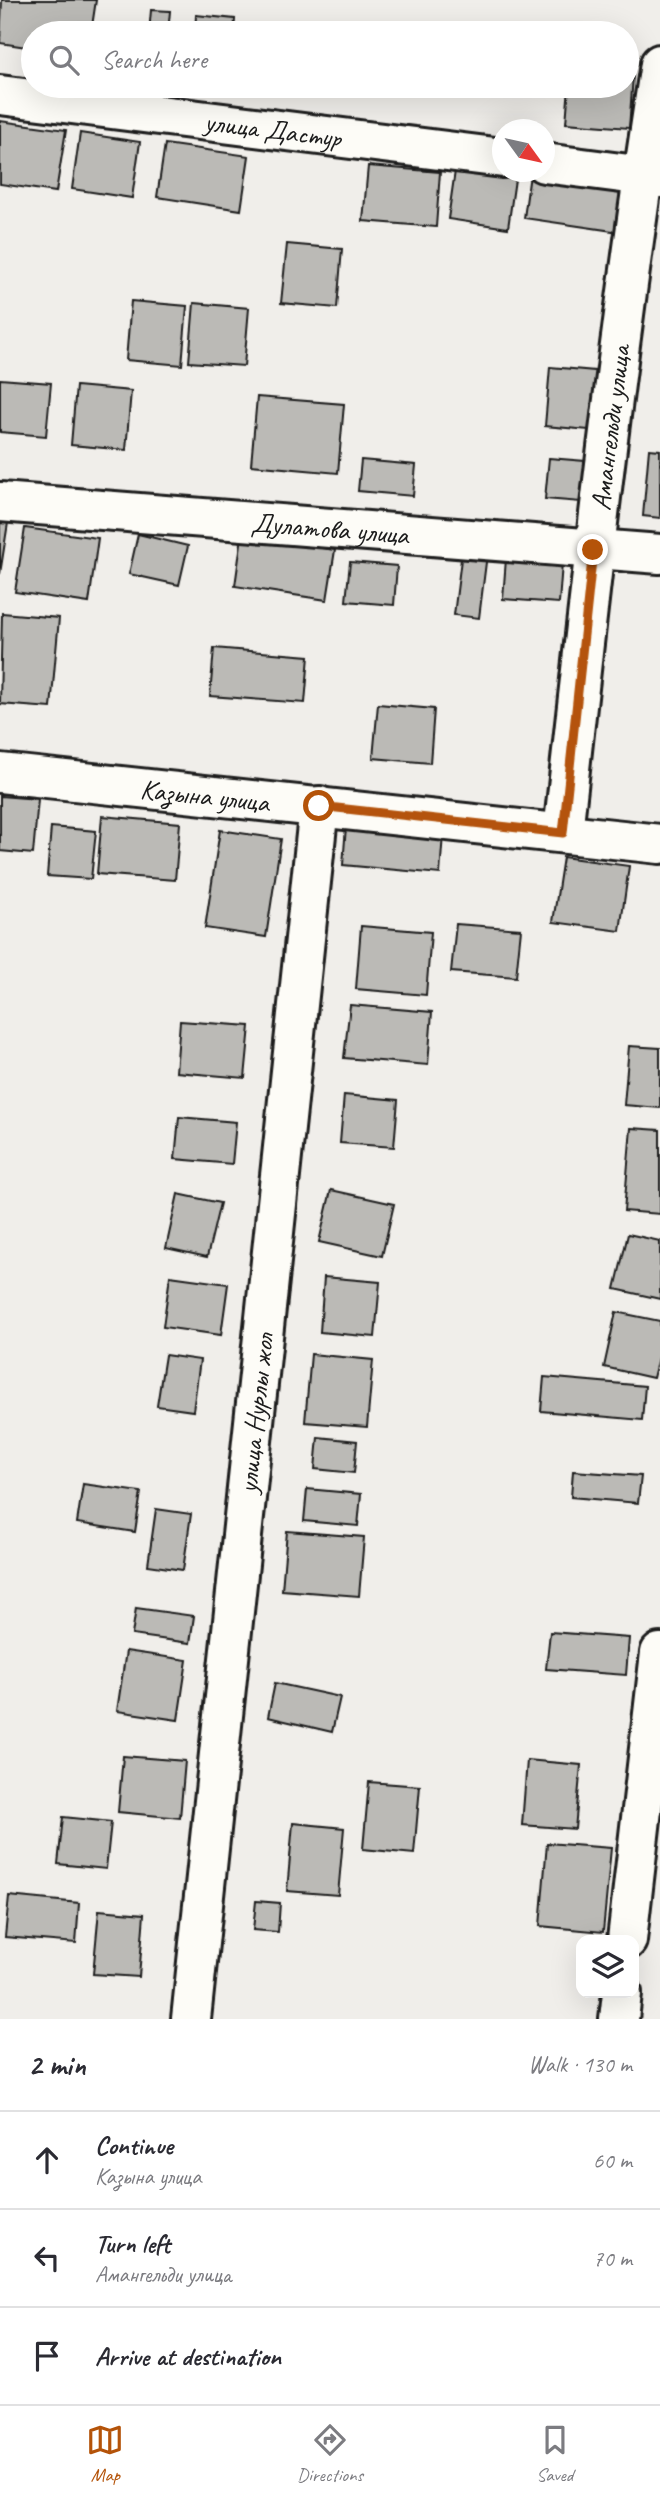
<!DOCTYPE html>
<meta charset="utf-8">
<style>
:root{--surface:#fff;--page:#f2f2f3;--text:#2b2b33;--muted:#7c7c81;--line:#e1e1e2;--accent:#b45309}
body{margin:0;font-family:Caveat,sans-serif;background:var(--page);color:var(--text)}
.controls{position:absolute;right:21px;bottom:21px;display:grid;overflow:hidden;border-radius:14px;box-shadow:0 7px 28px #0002}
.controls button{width:63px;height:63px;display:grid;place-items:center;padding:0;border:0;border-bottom:2px solid var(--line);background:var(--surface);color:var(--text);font:35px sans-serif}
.compass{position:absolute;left:492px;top:119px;width:63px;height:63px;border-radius:50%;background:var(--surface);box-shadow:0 7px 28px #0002;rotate:123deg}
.stop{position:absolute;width:21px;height:21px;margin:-16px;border:5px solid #b45309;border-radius:50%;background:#fff}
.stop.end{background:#b45309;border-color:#fff;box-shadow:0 2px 7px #0008}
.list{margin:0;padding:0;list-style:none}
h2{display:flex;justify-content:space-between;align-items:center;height:91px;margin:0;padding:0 28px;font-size:30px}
h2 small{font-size:23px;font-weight:400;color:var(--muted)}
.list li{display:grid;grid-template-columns:46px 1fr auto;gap:21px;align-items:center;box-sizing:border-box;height:98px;padding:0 28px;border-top:2px solid var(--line)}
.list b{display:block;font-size:26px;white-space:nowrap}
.list p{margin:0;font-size:23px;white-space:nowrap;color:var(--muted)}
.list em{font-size:23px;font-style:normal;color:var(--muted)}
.icon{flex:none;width:38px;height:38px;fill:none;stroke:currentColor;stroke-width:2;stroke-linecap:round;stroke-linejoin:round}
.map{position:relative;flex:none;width:660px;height:2019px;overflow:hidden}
.search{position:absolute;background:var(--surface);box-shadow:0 7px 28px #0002;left:21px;right:21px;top:21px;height:77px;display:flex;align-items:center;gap:18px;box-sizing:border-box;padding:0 24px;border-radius:38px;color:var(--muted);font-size:26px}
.sheet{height:385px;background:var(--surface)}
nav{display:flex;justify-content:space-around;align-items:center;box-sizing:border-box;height:98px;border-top:2px solid var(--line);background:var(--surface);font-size:19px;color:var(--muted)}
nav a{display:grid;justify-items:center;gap:4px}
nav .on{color:var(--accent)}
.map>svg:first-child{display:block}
.building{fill:#bbbab6;stroke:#1c1c1c;stroke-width:2}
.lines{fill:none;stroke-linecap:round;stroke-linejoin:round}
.minor-casing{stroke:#1c1c1c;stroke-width:44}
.minor{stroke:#fdfcf7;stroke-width:38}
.route{stroke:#b45309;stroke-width:9}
.labels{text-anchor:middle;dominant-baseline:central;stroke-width:6;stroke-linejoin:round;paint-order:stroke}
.street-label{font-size:28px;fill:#1c1c1c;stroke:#fdfcf7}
</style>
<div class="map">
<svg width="660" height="2019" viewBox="0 0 660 2019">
<rect width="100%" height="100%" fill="#f0eeea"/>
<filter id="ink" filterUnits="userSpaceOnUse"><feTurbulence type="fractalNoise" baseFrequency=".0143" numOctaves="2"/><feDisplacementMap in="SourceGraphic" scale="14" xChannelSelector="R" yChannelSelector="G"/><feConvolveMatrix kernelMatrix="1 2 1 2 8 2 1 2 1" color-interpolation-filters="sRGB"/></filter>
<g filter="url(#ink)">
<path class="building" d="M2,0h94l-5,33h-58v15l-33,-5z
M151,10l19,1 -2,22h-19z
M196,15l39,4 -1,14h-39z
M295,21l52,4 -1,8h-52z
M377,28l58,5h-58z
M627,76h6l-4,52 -63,-5 3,-37h58z
M447,86h102l-1,10 -101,-8z
M0,121l66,9 -10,62 -56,-8z
M80,133l60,9 -8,56 -60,-9z
M165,144l84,12 -8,54 -84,-13z
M456,164l60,8 -8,56 -60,-9z
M368,166l72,6 -4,55 -73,-6z
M530,174l97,14 -7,44 -96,-14z
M287,244l55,5 -5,59 -56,-5z
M131,301l56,5 -5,59 -56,-5z
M194,303l55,5 -5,58 -55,-4z
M550,367l56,5 -6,59 -55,-5z
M0,379l51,4 -5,53 -46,-4z
M76,386l55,5 -5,59 -55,-5z
M257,397l87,7 -6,69 -87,-8z
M649,449l11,1v68l-17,-2z
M549,458l36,3 -4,41 -36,-3z
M361,460l55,5 -3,31 -55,-5z
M0,509l10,1 -10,64z
M25,528l73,10 -9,65 -74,-11z
M138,534l50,12 -9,39 -50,-11z
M242,536l93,14 -8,50 -92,-14z
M507,545l56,5 -4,53 -56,-4z
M462,551l25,3 -8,64 -25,-3z
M350,562l47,4 -3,39 -48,-4z
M2,613l57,5 -8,90 -51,-4z
M214,648l95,8 -4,47 -95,-7z
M378,704l56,5 -4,54 -57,-5z
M0,796l38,3 -5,55 -33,-3z
M102,816l78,7 -5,57 -78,-6z
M346,826l97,8 -3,40 -97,-9z
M51,827l45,4 -5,48 -44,-3z
M220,830l61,9 -15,98 -61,-9z
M563,857l66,9 -9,65 -67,-9z
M456,924l65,5 -5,48 -65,-5z
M361,926l70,6 -5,63 -70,-6z
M350,1005l82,7 -4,53 -84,-7z
M180,1021l70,5 -5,52 -69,-6z
M629,1046l31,2v60l-36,-3z
M344,1095l54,5 -4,47 -54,-4z
M179,1117l57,5 -4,42 -57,-5z
M631,1128l29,2v84l-36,-3z
M331,1190l63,14 -12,52 -63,-14z
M178,1194l42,9 -13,54 -41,-9z
M628,1234l32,7v58l-45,-10z
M170,1276l58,8 -7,51 -58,-8z
M324,1277l56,5 -5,55 -55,-5z
M616,1312l44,9v28l-7,29 -49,-11z
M311,1354l62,6 -6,67 -62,-5z
M165,1355l35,5 -7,51 -36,-5z
M544,1377l101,9 -3,34 -101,-9z
M318,1437l39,4 -3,32 -39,-4z
M573,1471l68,5 -3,27 -67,-6z
M83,1484l58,8 -6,40 -58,-9z
M307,1489l54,5 -3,32 -54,-5z
M156,1509l35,5 -8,56 -35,-5z
M287,1531l77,6 -5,59 -77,-6z
M136,1608l58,8 -4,27 -58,-8z
M550,1632l79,6 -3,37 -80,-6z
M126,1651l61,9 -9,60 -61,-9z
M275,1683l65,14 -8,35 -64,-15z
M123,1756l62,5 -5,57 -62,-6z
M527,1760l54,5 -6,64 -53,-4z
M369,1782l51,4 -6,68 -51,-5z
M63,1817l48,5 -5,47 -48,-5z
M293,1823l51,5 -6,67 -51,-4z
M547,1843l64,5 -8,84 -63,-6z
M9,1896l70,7 -3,40 -71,-6z
M256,1901l24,2 -2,29 -25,-2z
M99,1910l45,4 -5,63 -46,-3z"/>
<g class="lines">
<defs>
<g id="minor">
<path id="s1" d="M0,95l503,63"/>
<path d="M544,163l116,15"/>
<path id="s2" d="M0,502l660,52"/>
<path id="s3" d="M0,773l660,71"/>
<path id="s4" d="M563,833c28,-257 57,-514 97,-769"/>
<path d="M627,1940l33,-287"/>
<path id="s5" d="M191,2019l128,-1213"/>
<path d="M619,2019l3,-26"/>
</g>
</defs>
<use href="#minor" class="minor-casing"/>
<use href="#minor" class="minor"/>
</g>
</g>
<g class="lines" filter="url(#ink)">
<path class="route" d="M319,806l244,27 30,-283"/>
</g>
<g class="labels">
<g class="street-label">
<text stroke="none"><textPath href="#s1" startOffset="275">улица Дастур</textPath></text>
<text stroke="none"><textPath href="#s4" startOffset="408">Амангельди улица</textPath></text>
<text stroke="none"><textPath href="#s2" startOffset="331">Дулатова улица</textPath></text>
<text stroke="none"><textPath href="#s3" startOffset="206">Казына улица</textPath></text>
<text stroke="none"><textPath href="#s5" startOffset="609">улица Нурлы жол</textPath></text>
</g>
</g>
</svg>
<div class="controls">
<button><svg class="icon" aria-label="layers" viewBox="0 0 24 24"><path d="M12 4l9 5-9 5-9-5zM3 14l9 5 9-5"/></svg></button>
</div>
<svg class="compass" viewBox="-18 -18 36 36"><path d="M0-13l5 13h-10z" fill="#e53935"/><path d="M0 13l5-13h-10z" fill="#7c7c81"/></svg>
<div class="stop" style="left:319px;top:806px"></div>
<div class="stop end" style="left:593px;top:550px"></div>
<div class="search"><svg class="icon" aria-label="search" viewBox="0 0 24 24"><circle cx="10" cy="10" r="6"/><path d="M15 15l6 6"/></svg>Search here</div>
</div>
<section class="sheet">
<h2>2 min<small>Walk · 130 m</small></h2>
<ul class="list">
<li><svg class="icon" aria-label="ahead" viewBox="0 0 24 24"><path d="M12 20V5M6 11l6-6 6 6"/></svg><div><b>Continue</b><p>Казына улица</p></div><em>60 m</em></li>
<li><svg class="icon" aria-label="left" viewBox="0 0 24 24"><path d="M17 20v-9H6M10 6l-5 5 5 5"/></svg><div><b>Turn left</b><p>Амангельди улица</p></div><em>70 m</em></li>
<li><svg class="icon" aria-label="arrive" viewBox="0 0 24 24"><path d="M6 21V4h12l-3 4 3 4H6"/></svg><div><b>Arrive at destination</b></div></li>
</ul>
</section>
<nav>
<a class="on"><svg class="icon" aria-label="map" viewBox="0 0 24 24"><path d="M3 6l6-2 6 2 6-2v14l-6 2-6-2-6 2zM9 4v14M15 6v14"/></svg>Map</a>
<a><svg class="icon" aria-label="directions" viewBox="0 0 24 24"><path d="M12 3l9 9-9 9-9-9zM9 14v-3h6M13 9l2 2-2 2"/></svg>Directions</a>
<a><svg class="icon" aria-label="saved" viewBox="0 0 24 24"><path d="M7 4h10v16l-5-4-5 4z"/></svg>Saved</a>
</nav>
